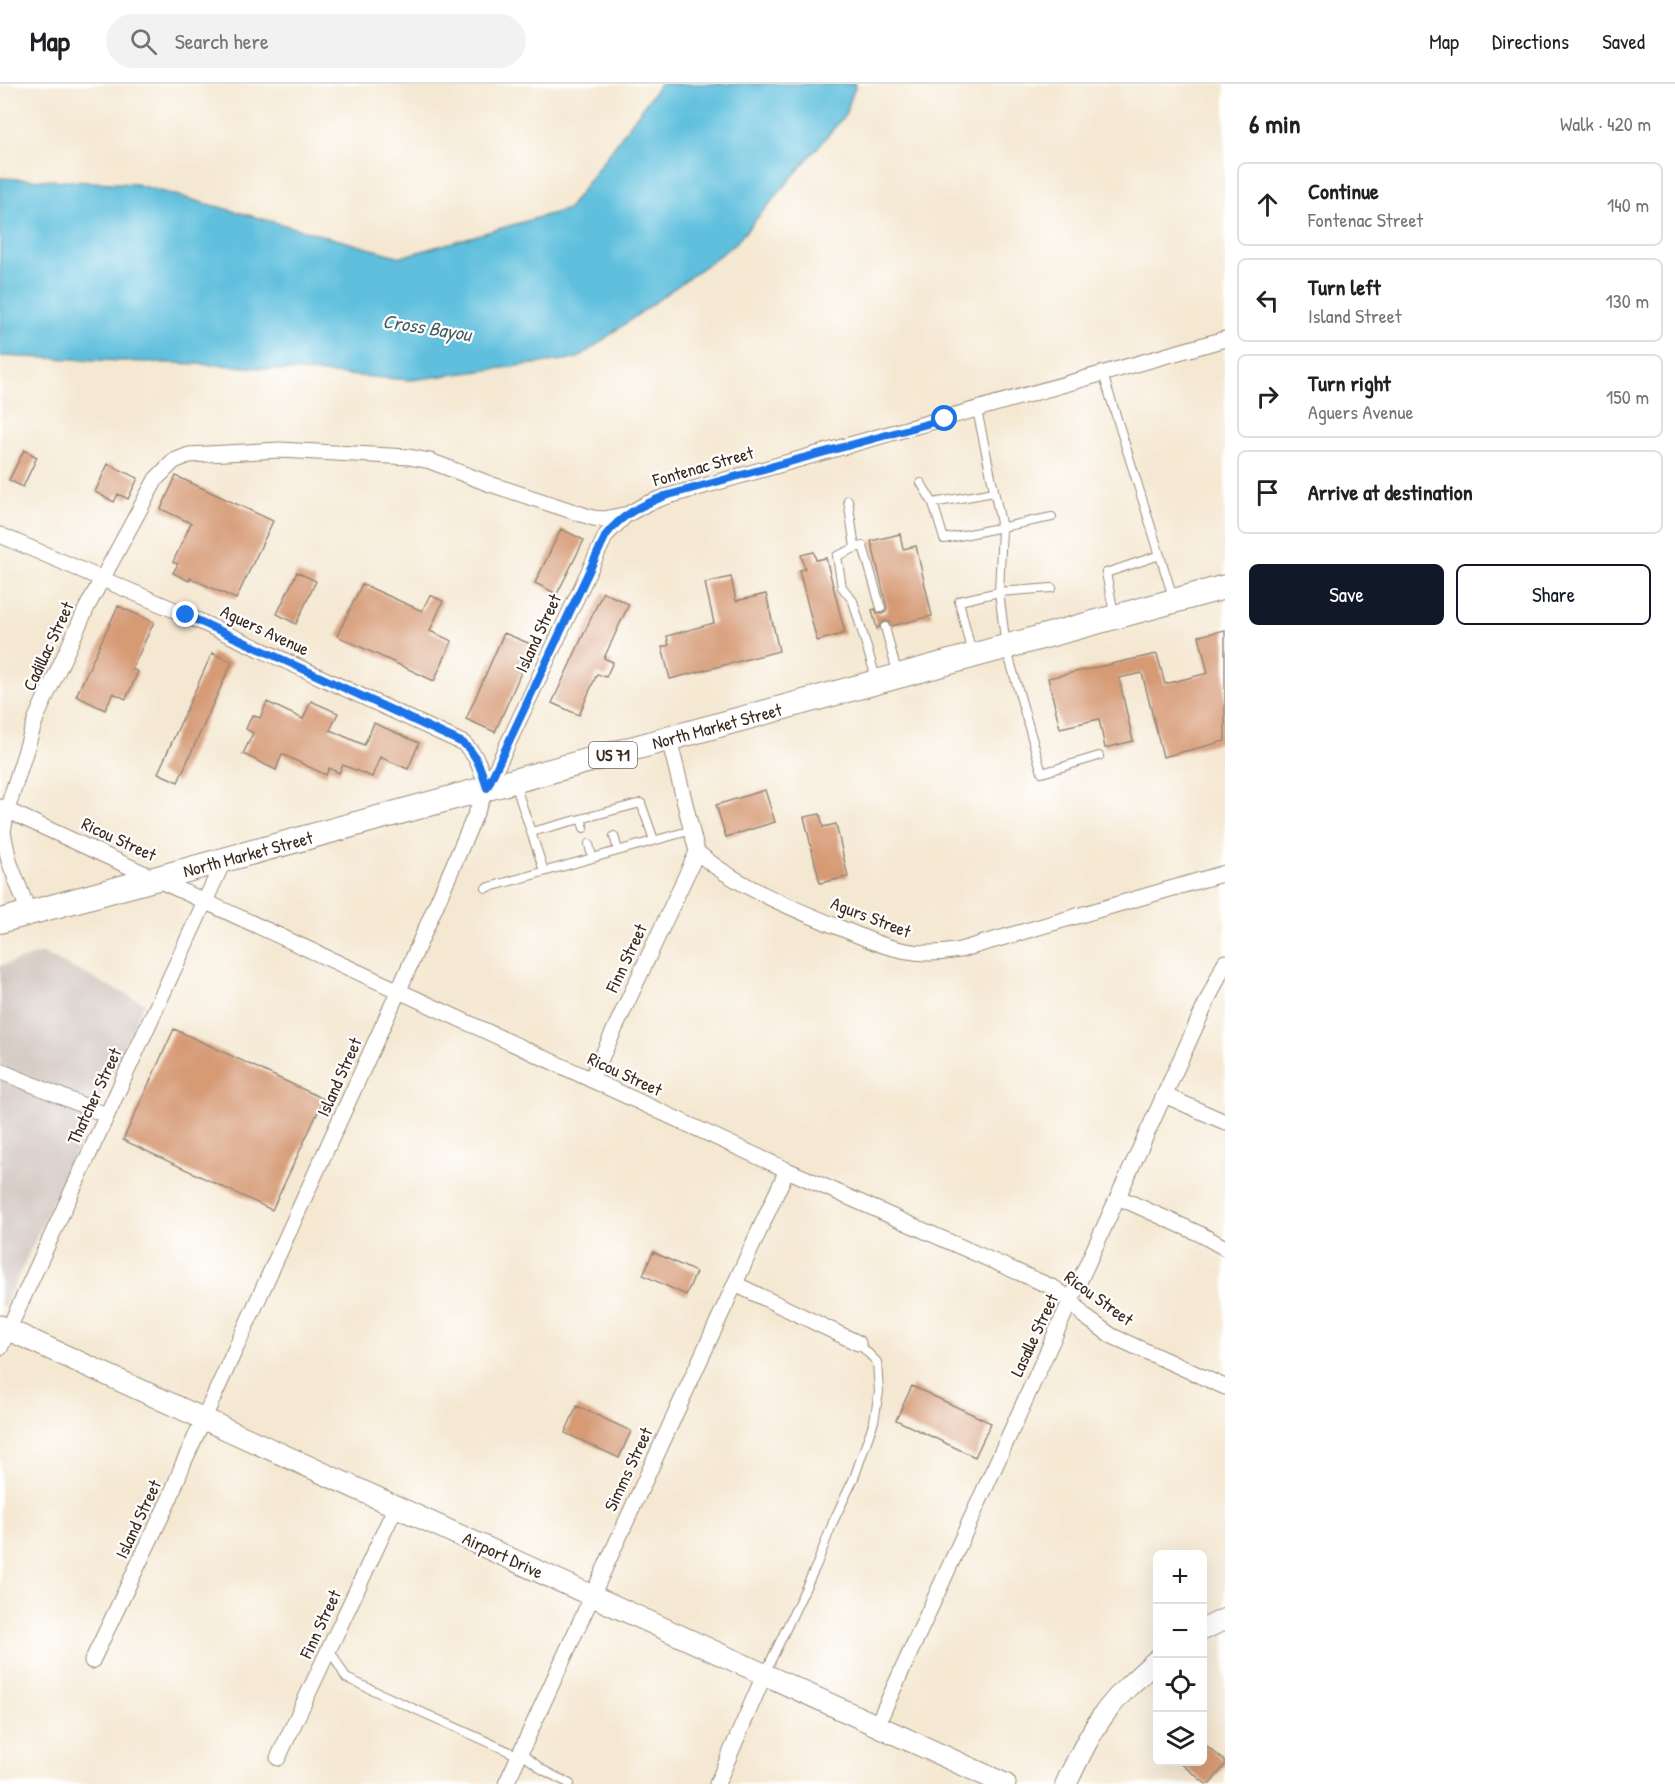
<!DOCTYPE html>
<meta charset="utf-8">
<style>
:root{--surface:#fff;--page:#f2f2f2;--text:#202124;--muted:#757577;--line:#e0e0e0;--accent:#111827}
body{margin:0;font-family:"Patrick Hand",sans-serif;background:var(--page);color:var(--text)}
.controls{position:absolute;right:18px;bottom:18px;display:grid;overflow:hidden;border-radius:9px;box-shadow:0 6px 24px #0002}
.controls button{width:54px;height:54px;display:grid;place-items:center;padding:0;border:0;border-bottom:2px solid var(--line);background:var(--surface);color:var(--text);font:30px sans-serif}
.stop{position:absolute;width:18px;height:18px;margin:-14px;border:4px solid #1a73e8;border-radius:50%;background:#fff}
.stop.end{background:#1a73e8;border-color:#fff;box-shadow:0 2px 6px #0008}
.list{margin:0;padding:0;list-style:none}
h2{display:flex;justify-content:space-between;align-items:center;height:78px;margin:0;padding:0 24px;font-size:26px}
h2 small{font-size:20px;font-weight:400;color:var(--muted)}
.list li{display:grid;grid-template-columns:39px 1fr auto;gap:18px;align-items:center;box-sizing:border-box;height:84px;margin:0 12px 12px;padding:0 12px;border:2px solid var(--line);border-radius:9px}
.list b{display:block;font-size:22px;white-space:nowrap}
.list p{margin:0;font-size:20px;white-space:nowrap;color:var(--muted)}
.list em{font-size:20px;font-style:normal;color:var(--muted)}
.actions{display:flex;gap:12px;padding:18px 24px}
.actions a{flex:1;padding:14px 0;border:2px solid var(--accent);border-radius:9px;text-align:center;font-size:21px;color:var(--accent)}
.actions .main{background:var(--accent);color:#fff}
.icon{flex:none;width:33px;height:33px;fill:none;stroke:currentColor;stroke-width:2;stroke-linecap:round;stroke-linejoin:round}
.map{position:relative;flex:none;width:1225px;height:1700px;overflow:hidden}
header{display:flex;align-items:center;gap:36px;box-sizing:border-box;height:84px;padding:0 30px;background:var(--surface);border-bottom:2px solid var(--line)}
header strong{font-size:28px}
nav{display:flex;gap:33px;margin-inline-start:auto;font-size:21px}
.search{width:420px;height:54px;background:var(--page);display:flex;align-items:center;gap:15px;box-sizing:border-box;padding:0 21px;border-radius:33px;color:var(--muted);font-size:22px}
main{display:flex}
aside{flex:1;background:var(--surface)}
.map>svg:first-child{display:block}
.industrial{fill:#cec1ba}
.water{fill:#5fbfdd;stroke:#4d747e;stroke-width:1.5}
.building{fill:#d69a75}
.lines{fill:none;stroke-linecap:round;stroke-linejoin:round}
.lane-casing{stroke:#988978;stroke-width:10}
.street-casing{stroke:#988978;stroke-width:17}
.secondary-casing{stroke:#988978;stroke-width:23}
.primary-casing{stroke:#988978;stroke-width:26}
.lane{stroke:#fff;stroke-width:8}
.street{stroke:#fff;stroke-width:15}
.secondary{stroke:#fff;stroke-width:21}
.primary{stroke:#fff;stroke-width:24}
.route{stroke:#1a73e8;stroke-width:8}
.labels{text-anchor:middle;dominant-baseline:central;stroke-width:4.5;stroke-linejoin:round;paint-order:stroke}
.shield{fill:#fff;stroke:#766a62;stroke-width:1.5}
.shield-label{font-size:16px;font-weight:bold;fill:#3b2a1e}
.street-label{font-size:18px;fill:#3b2a1e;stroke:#fff}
.water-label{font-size:20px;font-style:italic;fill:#485e61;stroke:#fff}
</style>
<header>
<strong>Map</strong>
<div class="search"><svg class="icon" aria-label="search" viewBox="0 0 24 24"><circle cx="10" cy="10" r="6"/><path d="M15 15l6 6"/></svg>Search here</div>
<nav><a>Map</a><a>Directions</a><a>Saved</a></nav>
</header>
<main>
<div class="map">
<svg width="1225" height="1700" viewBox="0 0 1225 1700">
<rect width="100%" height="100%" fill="#fff"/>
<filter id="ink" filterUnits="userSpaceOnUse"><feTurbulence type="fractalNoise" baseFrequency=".0167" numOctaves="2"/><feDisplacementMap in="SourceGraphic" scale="12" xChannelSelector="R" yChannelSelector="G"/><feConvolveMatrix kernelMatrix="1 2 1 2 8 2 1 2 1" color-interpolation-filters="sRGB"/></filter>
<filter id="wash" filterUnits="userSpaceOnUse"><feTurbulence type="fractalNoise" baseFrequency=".008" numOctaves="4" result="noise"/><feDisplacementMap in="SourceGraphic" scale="24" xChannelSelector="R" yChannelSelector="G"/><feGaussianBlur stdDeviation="1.35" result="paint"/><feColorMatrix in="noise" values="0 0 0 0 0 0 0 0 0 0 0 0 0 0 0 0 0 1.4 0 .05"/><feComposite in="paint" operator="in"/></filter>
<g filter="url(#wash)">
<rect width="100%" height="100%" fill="#f5e8d2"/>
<path class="industrial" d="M42,869l102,50 -140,304 -4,-2v-339z"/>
<path class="water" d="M660,0h196l-11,31 -110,129 -157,114 -167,22 -190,-15 -221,-9v-178l135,6 266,73 167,-48z"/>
<g id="blocks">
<path class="building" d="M24,366l13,7 -14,30 -14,-7z
M108,380l30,14 -10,21 -10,-5 -4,8 -19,-10z
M176,392l97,45 -37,78 -46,-21 -1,3 -16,-8 5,-9 -5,-2 18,-39 -30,-14z
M561,445l23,11 -27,54 -22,-11z
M900,450l3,15 13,-3 16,70 -41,10 -2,-4 -5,-1 -7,8 -5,-19 3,-1 2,4 5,1 4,-2 1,-5 -16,-66z
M814,468l2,8 10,-2 19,75 -28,8 -18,-71 6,-1 -4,-14z
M297,488l19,9 -20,43 -19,-10z
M731,493l5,24 30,-7 13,57 -109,28 -8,-32 7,-2 -2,-9 47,-13 -9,-40z
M362,500l60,27 8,-16 13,6 -13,30 22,10 -18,40 -97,-45z
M603,508l26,12 -25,54 9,4 -7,15 -9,-3 -18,41 -27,-12z
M118,522l36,16 -22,47 6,3 -12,27 -13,-6 -8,17 -29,-14z
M1225,546v111l-62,16 -21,-84 -23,5 14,63 -28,7 -6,-29 -39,9 -12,-50 109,-24 8,30 43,-11 -9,-37z
M504,549l29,12 -38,87 -29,-13z
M212,569l20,9 -54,120 -20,-9z
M311,617l27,12 -8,17 34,15 10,-22 45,20 -11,26 -28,-12 -8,20 -29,-12 -4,8 -10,-5 -3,7 -44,-21 -6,16 -33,-16 10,-21 -7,-4 6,-14 8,3 7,-16 36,17z
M765,706l10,32 -49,15 -10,-32z
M820,730l3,13 13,-3 12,53 -28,6 -16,-66z
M174,945l150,70 -52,111 -149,-70z
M653,1168l43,20 -10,23 -43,-20z
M912,1302l79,37 -16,34 -79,-37z
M577,1322l54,25 -12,27 -54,-25z
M1203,1659l22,18v4l-15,19h-4l-28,-23h25z"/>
</g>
</g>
<g filter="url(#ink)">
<use href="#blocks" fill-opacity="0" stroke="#988978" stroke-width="1.5"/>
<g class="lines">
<defs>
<path id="lane" d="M1103,290l70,223
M977,326l25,118 -3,64 7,55 36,126 57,-17
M921,399l12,20
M994,408l-61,11 11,36 108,-22
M848,416l7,48 -18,8 5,31 11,14 23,77
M855,464l8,-2 18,62
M1114,529l-8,-40 54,-18
M885,543l12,45
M972,570l-13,-53 40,-9 53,-4
M515,700l29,87
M581,735l3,9
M531,748l110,-29 13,37
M614,752l4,14
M589,760l3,13
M486,804l206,-58
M330,1566l16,28 173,78
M765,1589l52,-109 16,-42 21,-44 20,-57 5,-29 -2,-30 -19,-19
M520,1668l23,18 27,14"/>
<path id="street" d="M0,451l186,80 277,128c15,13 18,27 24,45
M669,655l28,113c47,41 119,65 177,90 30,11 55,14 86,8l265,-77
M0,723l787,363 267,118 17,12 13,16 28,20 113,51
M29,829l-20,-52 -6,-29 4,-22 29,-92 51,-111 69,-128 18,-18 15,-6 91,-5 129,7 21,4 60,23 103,34 11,1 24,-5 18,-10 19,-7 560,-158
M0,987l106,44
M591,996l106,-228
M1164,1011l61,27
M1118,1113l82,37 25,14
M735,1200l123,59
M0,1264l224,-488
M92,1577l78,-163 13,-34 216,-474 88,-202 119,-253 19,-19
M877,1641l348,-763
M278,1674l118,-252
M506,1700l281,-614
M717,1700l48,-111"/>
<path id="secondary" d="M0,1242l1005,458
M1202,1546l23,-11
M1066,1700c11,-23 21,-46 36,-67 15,-22 36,-40 56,-58"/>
<path id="primary" d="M0,837l1225,-334"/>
</defs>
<use href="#lane" class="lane-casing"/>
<use href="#street" class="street-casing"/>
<use href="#secondary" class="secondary-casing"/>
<use href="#primary" class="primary-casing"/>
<use href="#lane" class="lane"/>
<use href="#street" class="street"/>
<use href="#secondary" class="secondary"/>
<use href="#primary" class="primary"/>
</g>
</g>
<g class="lines" filter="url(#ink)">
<path class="route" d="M186,531l277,128c15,13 18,27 24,45l119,-253c15,-20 36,-30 59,-39l280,-77"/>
</g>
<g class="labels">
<rect class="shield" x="589" y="658" width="48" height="26" rx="4.5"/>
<g class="shield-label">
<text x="613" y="671">US 71</text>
</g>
<g class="street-label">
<text transform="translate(703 382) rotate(-16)">Fontenac Street</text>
<text transform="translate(265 546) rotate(25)">Aguers Avenue</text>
<text transform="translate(538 549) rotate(-65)">Island Street</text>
<text transform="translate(48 562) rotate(-65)">Cadillac Street</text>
<text transform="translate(717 642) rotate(-15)">North Market Street</text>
<text transform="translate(119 755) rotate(25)">Ricou Street</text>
<text transform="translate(248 770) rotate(-15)">North Market Street</text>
<text transform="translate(871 833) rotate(21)">Agurs Street</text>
<text transform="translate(626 874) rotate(-65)">Finn Street</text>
<text transform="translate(625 990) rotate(25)">Ricou Street</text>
<text transform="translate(339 993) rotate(-66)">Island Street</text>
<text transform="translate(94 1012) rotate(-65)">Thatcher Street</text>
<text transform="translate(1099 1214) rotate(36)">Ricou Street</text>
<text transform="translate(1034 1251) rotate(-65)">Lasalle Street</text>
<text transform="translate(628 1385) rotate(-65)">Simms Street</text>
<text transform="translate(138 1435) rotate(-65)">Island Street</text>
<text transform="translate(503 1471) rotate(25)">Airport Drive</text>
<text transform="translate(320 1540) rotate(-65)">Finn Street</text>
</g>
<g class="water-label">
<text transform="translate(427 243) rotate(9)">Cross Bayou</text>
</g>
</g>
</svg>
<div class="controls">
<button>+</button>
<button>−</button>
<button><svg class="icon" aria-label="locate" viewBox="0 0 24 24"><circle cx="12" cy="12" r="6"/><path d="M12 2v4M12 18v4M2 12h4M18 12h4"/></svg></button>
<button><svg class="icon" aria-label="layers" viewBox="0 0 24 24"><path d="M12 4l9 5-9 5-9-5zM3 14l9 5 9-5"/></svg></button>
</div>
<div class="stop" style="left:945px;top:335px"></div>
<div class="stop end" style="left:186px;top:531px"></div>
</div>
<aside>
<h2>6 min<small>Walk · 420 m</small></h2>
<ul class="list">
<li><svg class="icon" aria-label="ahead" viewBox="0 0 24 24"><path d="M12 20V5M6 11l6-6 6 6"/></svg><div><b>Continue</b><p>Fontenac Street</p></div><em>140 m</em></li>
<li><svg class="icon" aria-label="left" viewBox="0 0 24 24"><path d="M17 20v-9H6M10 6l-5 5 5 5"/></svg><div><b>Turn left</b><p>Island Street</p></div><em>130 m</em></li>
<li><svg class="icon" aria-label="right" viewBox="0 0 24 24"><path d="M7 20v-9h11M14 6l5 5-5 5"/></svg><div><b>Turn right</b><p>Aguers Avenue</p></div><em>150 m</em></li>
<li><svg class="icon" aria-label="arrive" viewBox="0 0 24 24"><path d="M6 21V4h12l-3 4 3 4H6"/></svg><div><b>Arrive at destination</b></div></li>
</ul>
<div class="actions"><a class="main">Save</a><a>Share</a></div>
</aside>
</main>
